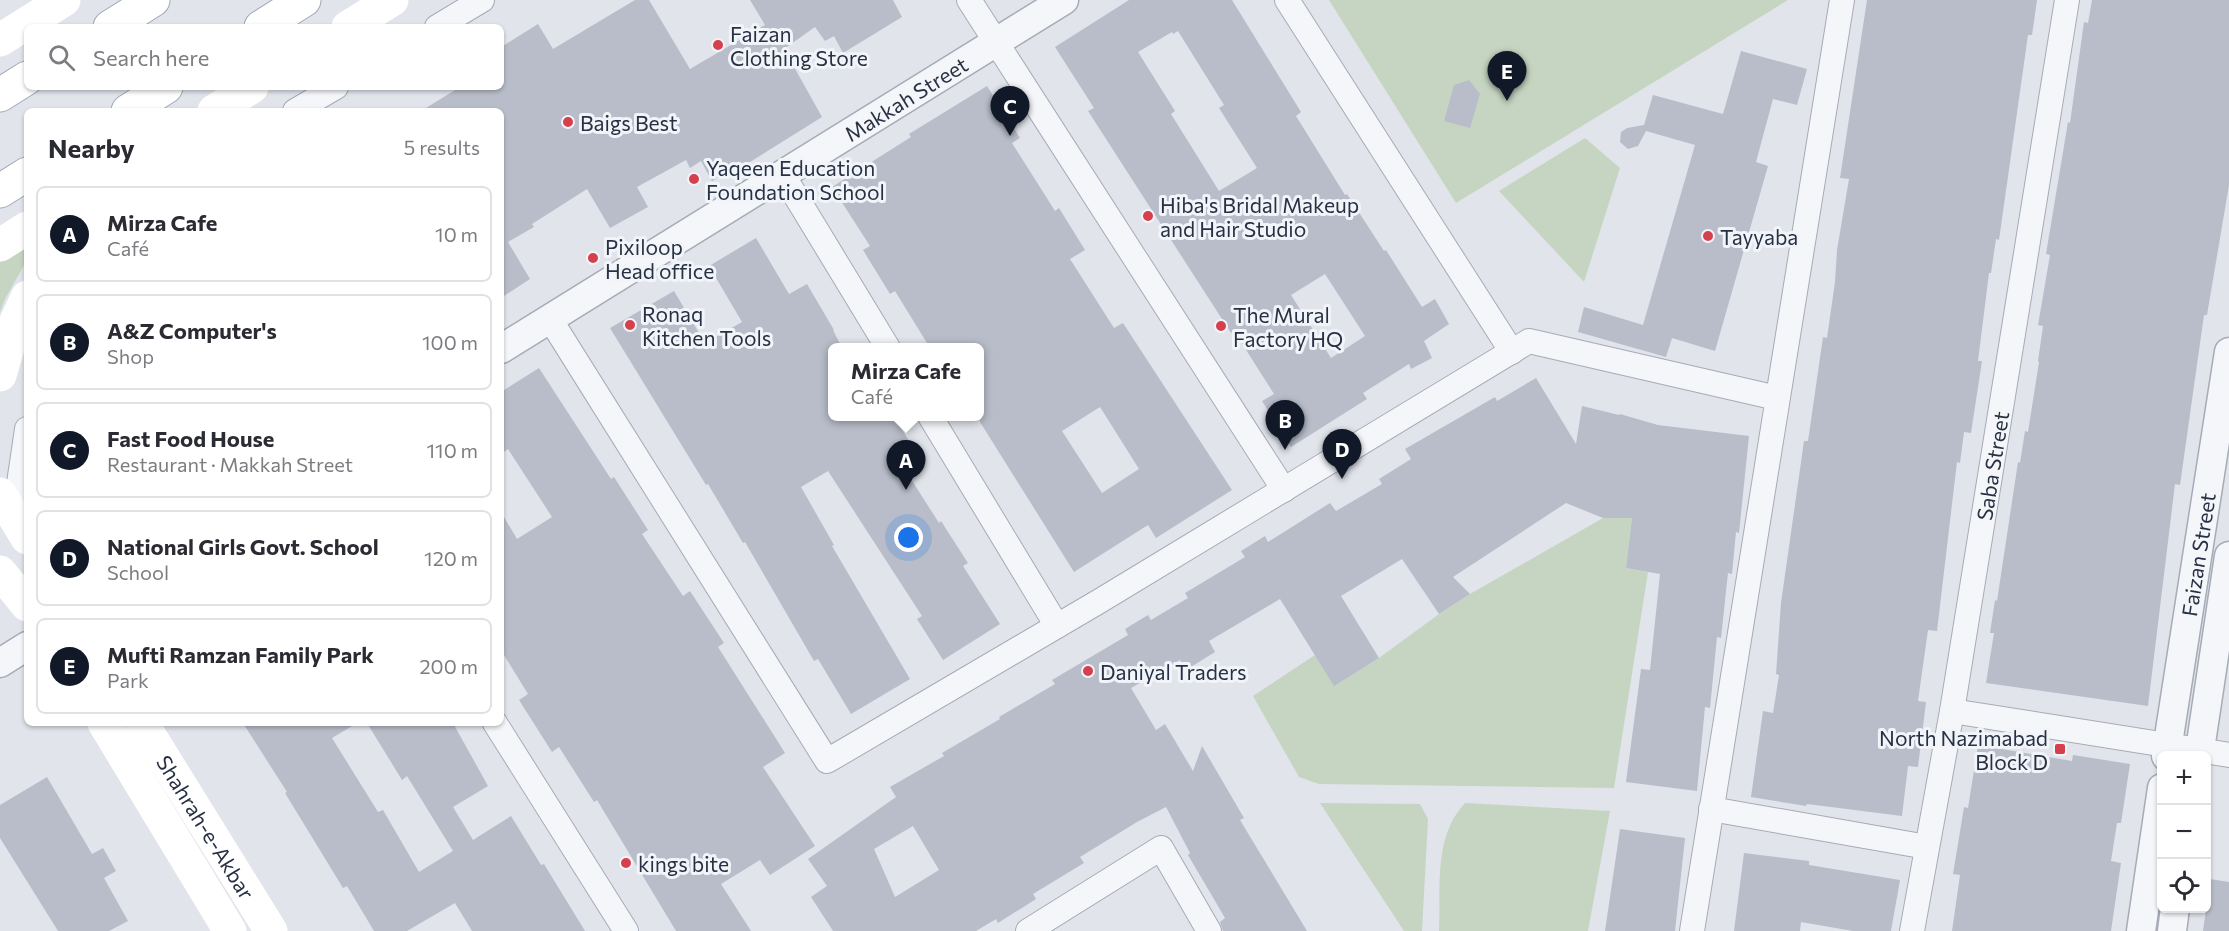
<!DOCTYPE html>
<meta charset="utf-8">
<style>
:root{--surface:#fff;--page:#f2f2f3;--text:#2b2b33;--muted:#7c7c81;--line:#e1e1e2;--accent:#111827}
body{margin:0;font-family:Commissioner,sans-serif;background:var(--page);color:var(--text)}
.controls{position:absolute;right:18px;bottom:18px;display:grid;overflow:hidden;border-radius:9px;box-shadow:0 2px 4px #0004}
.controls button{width:54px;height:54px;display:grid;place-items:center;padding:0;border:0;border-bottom:2px solid var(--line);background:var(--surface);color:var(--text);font:30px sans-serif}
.you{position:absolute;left:909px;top:538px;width:21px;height:21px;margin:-15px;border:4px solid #fff;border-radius:50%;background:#1a73e8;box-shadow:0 0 0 9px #1a73e833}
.badge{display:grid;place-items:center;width:39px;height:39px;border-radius:50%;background:var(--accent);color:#fff;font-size:20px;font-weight:700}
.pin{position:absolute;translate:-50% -50px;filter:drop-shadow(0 2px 3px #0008)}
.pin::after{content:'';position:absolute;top:32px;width:21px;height:18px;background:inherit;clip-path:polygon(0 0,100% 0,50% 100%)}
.popup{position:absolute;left:828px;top:343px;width:156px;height:78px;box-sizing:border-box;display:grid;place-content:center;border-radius:9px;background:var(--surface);filter:drop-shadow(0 2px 4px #0005);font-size:20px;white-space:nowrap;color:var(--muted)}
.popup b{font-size:22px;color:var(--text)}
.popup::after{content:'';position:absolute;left:50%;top:100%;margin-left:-12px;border:12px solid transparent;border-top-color:var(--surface)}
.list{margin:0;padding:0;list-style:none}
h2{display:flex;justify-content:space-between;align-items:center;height:78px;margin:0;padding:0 24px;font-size:26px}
h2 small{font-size:20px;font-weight:400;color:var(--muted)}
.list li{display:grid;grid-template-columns:39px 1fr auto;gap:18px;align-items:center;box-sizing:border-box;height:96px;margin:0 12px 12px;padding:0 12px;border:2px solid var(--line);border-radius:9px}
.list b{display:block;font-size:22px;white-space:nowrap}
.list p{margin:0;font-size:20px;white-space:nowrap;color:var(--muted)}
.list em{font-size:20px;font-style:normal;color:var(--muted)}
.icon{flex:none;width:33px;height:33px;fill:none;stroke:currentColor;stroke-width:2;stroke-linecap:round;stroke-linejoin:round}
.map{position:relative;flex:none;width:2229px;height:931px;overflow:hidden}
.search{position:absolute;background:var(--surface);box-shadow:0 2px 4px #0004;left:24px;top:24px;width:480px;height:66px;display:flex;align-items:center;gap:15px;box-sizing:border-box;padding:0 21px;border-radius:9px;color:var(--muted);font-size:22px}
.panel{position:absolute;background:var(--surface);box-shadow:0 2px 4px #0004;left:24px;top:108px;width:480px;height:618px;border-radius:9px}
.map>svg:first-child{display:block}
.green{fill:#c6d5c2}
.building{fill:#b8bdc9;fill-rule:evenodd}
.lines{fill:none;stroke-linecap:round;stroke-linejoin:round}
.minor-casing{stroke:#a6abb6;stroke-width:26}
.tertiary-casing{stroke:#a6abb6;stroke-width:31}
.primary-casing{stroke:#a0a8b7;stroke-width:35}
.minor{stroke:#f4f6f9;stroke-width:24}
.tertiary{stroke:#f4f6f9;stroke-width:28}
.secondary{stroke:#fff;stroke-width:33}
.primary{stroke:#fff;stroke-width:33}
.poi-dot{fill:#d6404d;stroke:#f1f4f8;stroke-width:2}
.labels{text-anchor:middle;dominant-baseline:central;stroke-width:6;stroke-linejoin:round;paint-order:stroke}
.poi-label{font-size:21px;fill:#283144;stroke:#f1f4f8;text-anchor:start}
.street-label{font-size:21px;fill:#283144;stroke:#f1f4f8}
</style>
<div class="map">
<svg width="2229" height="931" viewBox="0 0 2229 931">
<rect width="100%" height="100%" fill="#e1e4eb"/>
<path class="green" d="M1329,0h459l-332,203z
M1585,138l35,30 -36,114 -85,-91z
M27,245v15l-22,39 -5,13v-50z
M1603,518h29l-6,50 22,4 -34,216 -295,-4 -20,-7 -46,-81 62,-41 19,30 45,-27 60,-44 31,-20z
M1320,803l100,1 8,15 -6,112h-18z
M1465,803l145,8 -22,120h-149c2,-43 -6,-94 26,-128z"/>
<path class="building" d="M635,0h14l41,69 75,-44 -15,-25h143l9,17 -59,36 -9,-17 -9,5 -10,-14 -31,22 38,68 -91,57 -1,-3 -18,10 -11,-20 -11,7 -4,-8 -49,27 11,20 -38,21 -23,-39 -55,35 2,3 -26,15 22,37 -29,19v-187h-80l39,-24h41v-40l37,-23 15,25z
M1129,0h103l69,112 -5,4 49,79 2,-1 37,57 2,-1 36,57 13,-8 14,25 -25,17 8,17 -21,11 -2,-5 -46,29 4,6 -76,48 -29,-46 12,-7 -40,-63 -3,2 -143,-222 6,-3 -39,-61zM1178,31l46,74 -5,3 38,60 -38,23 -48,-77 4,-3 -37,-59 34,-20 1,2zM1325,274l40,62 -34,22 -40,-63z
M1867,0h170l-5,35h-4l-29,205 -3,-1 -5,34h-2l-11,88h4l-11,72 -7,-1 -4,31 -3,-1 -20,169 -9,-1 -10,71 8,1 -8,65 -10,-1 -6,50 -95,-12 -1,2 -55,-9 12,-86 10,2 6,-38 -3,-1 5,-71 23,-162h4l15,-104 4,1 8,-56 2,-32 12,-71 -9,-1z
M2092,0h137v185l-22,130h-3l-24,170 -5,-1 -27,222 -162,-23 8,-50h-4l5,-33 2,1 21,-139 2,1 5,-32 3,1 11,-70 -1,-1 5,-35 -5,-1 12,-70 -4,-1 22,-132 2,1 14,-101 4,1z
M1741,51l66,18 -10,36 -24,-6 -17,63 12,4 -53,185 -43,-13 -6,19 -88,-25 6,-25 59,18 52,-180 -49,-14 -8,15 -10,3 -8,-7 1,-10 6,-4 17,-3 9,-30 70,19z
M1469,80l11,14 -10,34 -26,-7 10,-36z
M987,86l33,52 -8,5 43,68 4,-3 26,42 -15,9 44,69 9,-5 109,167 -76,48 -8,-13 -74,47 -94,-150v-74h-50l-35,-57 -5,3 -27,-44 7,-4 -38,-59 79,-50 -2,-3zM1100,407l39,62 -37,24 -40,-62z
M756,238l33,56 18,-10 27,46h-1l9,18h-10v69h62l17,27 -16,10 44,69 2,-2 27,42 -5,3 37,58 -57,36 -26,-41 5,-3 -94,-145 -27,16 33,58 -2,1 78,133 -59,35 -33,-55 -4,2 -69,-119 -2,1 -35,-59 -2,1 -96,-157 64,-37 31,52 37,-21 -33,-56z
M539,368l72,111 3,-2 34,53 -6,4 41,62 7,-5 34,52 -6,4 67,106 -22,14 52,79 -45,29 -10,-15 -39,24 30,47h-75l-79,-131 -3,2 -35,-55 -7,5 -33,-52 9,-6 -27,-44v-138l16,27 35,-22 -44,-68 -7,5v-62z
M1536,378l40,66 6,-38 37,9 1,-1 38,11 91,11 -10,97 -3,-1 -4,42 -4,-1 -7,65 -4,-1 -7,71 -5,-1 -8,84 -71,-9 15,-113 9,1 10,-96 -34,-6 6,-50h-29l-37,-15 -113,74 17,17 -31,20 -37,-55 -61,37 38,62 -45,28 -54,-87 -71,42 6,11 -29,18 -6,-10 -49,28 25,42 9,-6 28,47 9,-25 42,72 -4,2 67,111h-84l-3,-9 5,-4 -37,-63 2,-2 -24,-46 -29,15 -57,35 4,6 -51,31 3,5 -38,24 -2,-4 -20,12h-143l-22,-34 16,-11 -19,-27 88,-62 -6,-10 54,-31 -2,-3 58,-34 -1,-2 56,-33 -3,-4 76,-45 -3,-6 23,-14 3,5 37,-22 -3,-5 60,-36 -4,-6 24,-15 3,6 62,-39 6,8 46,-27 -3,-5 32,-20 -6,-10 90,-52 2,4zM913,826l26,44 -44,27 -21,-48z
M243,723h114l-25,15 46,74 5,-2 36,62 34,-21 -46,-75 -5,4 -35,-57h86l35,63 -35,21 20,33 38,-24 30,49 3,-1 41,67h-113l-17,-28 -48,28h-33l-27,-45 -4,2 -58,-95 2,-1z
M1978,745l94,16 1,-6 57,9 -9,59h-4l-6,38 10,2 -10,68h-159l8,-56 -7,-1 11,-67 4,1z
M47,777l45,77 11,-6 13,23 -12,7 24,43 -19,10h-51l-58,-93v-33z
M1620,829l65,9 -10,93h-70z
M1744,853l65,8v4l91,15 -9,51h-38l-52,-9 -1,9h-66z
M2210,879l19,3v49h-26z"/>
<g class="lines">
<defs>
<g id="minor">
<path d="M969,0l315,490"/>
<path d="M1287,0l225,352"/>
<path d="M437,27l45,-27"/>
<path d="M295,111l41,-24"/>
<path d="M783,175l105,173"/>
<path d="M550,319l277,442 271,-159 431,-261 248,57"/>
<path d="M930,416l127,210"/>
<path d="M14,517l13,-88"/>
<path d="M1952,711l277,44"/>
<path d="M495,723l131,208"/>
<path d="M1711,809l216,38"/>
<path d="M1028,931l133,-83 48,83"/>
<path d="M1692,931l150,-931"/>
<path id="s1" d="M1912,931l40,-220 115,-711"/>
</g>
<g id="tertiary">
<path id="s2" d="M501,349l563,-349"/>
<path d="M0,663l27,-17"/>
<path id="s3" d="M2166,756l63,-404"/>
<path d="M2199,756l30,-200"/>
<path d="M2141,931l21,-143"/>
<path d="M2172,931l3,-23"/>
</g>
<path id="primary" d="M110,27l43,-27
M261,27l43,-27
M0,95l27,-17
M128,111l38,-24
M0,191l27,-17"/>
</defs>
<use href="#minor" class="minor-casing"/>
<use href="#tertiary" class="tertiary-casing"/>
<use href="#primary" class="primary-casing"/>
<use href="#minor" class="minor"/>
<use href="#tertiary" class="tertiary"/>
<g class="secondary">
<path d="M348,27l44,-27"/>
<path d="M0,40l64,-40"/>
<path d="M214,111l38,-24"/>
<path d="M0,245l27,-17"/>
<path d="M0,375l16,-54 11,-24"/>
<path d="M0,494l27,44"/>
<path d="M0,572l27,33"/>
<path d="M104,723l126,208"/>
<path id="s4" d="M142,723l129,208"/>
</g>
<use href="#primary" class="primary"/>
</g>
<g class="poi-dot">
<circle cx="718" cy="45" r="6"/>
<circle cx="568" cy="122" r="6"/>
<circle cx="694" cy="179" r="6"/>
<circle cx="1148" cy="216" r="6"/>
<circle cx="1708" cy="236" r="6"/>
<circle cx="593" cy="258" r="6"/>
<circle cx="630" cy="325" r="6"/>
<circle cx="1221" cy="326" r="6"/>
<circle cx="1088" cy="671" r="6"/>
<rect x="2054" y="743" width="12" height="12" rx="3"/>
<circle cx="626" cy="863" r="6"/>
</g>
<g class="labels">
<g class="poi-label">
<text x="730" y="33">Faizan<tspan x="730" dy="24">Clothing Store</tspan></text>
<text x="580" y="122">Baigs Best</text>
<text x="706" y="167">Yaqeen Education<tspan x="706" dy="24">Foundation School</tspan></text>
<text x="1160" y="204">Hiba's Bridal Makeup<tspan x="1160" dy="24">and Hair Studio</tspan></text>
<text x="1720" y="236">Tayyaba</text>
<text x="605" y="246">Pixiloop<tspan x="605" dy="24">Head office</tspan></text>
<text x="642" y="313">Ronaq<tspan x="642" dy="24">Kitchen Tools</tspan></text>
<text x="1233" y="314">The Mural<tspan x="1233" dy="24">Factory HQ</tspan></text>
<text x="1100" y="671">Daniyal Traders</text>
<text x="2048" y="737" text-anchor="end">North Nazimabad<tspan x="2048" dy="24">Block D</tspan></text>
<text x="638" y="863">kings bite</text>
</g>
<g class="street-label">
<text stroke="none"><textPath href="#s2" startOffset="476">Makkah Street</textPath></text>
<text stroke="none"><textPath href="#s1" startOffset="472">Saba Street</textPath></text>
<text stroke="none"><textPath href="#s3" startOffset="204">Faizan Street</textPath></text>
<text stroke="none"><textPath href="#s4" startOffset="122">Shahrah-e-Akbar</textPath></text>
</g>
</g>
</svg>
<div class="controls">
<button>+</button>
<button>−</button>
<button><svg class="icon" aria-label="locate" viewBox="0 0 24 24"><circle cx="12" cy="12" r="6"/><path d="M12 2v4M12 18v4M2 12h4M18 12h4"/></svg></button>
</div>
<div class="you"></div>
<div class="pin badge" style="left:906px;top:490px">A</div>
<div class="popup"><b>Mirza Cafe</b>Café</div>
<div class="pin badge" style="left:1285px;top:450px">B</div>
<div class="pin badge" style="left:1010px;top:136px">C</div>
<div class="pin badge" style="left:1342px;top:479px">D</div>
<div class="pin badge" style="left:1507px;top:101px">E</div>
<div class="search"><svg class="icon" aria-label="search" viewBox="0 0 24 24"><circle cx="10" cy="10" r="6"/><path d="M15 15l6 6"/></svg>Search here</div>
<section class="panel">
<h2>Nearby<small>5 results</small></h2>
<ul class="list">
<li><span class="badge">A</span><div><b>Mirza Cafe</b><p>Café</p></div><em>10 m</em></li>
<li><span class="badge">B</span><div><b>A&amp;Z Computer's</b><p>Shop</p></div><em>100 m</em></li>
<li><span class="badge">C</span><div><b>Fast Food House</b><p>Restaurant · Makkah Street</p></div><em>110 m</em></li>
<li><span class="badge">D</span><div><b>National Girls Govt. School</b><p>School</p></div><em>120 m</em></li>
<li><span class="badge">E</span><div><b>Mufti Ramzan Family Park</b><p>Park</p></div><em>200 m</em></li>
</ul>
</section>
</div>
